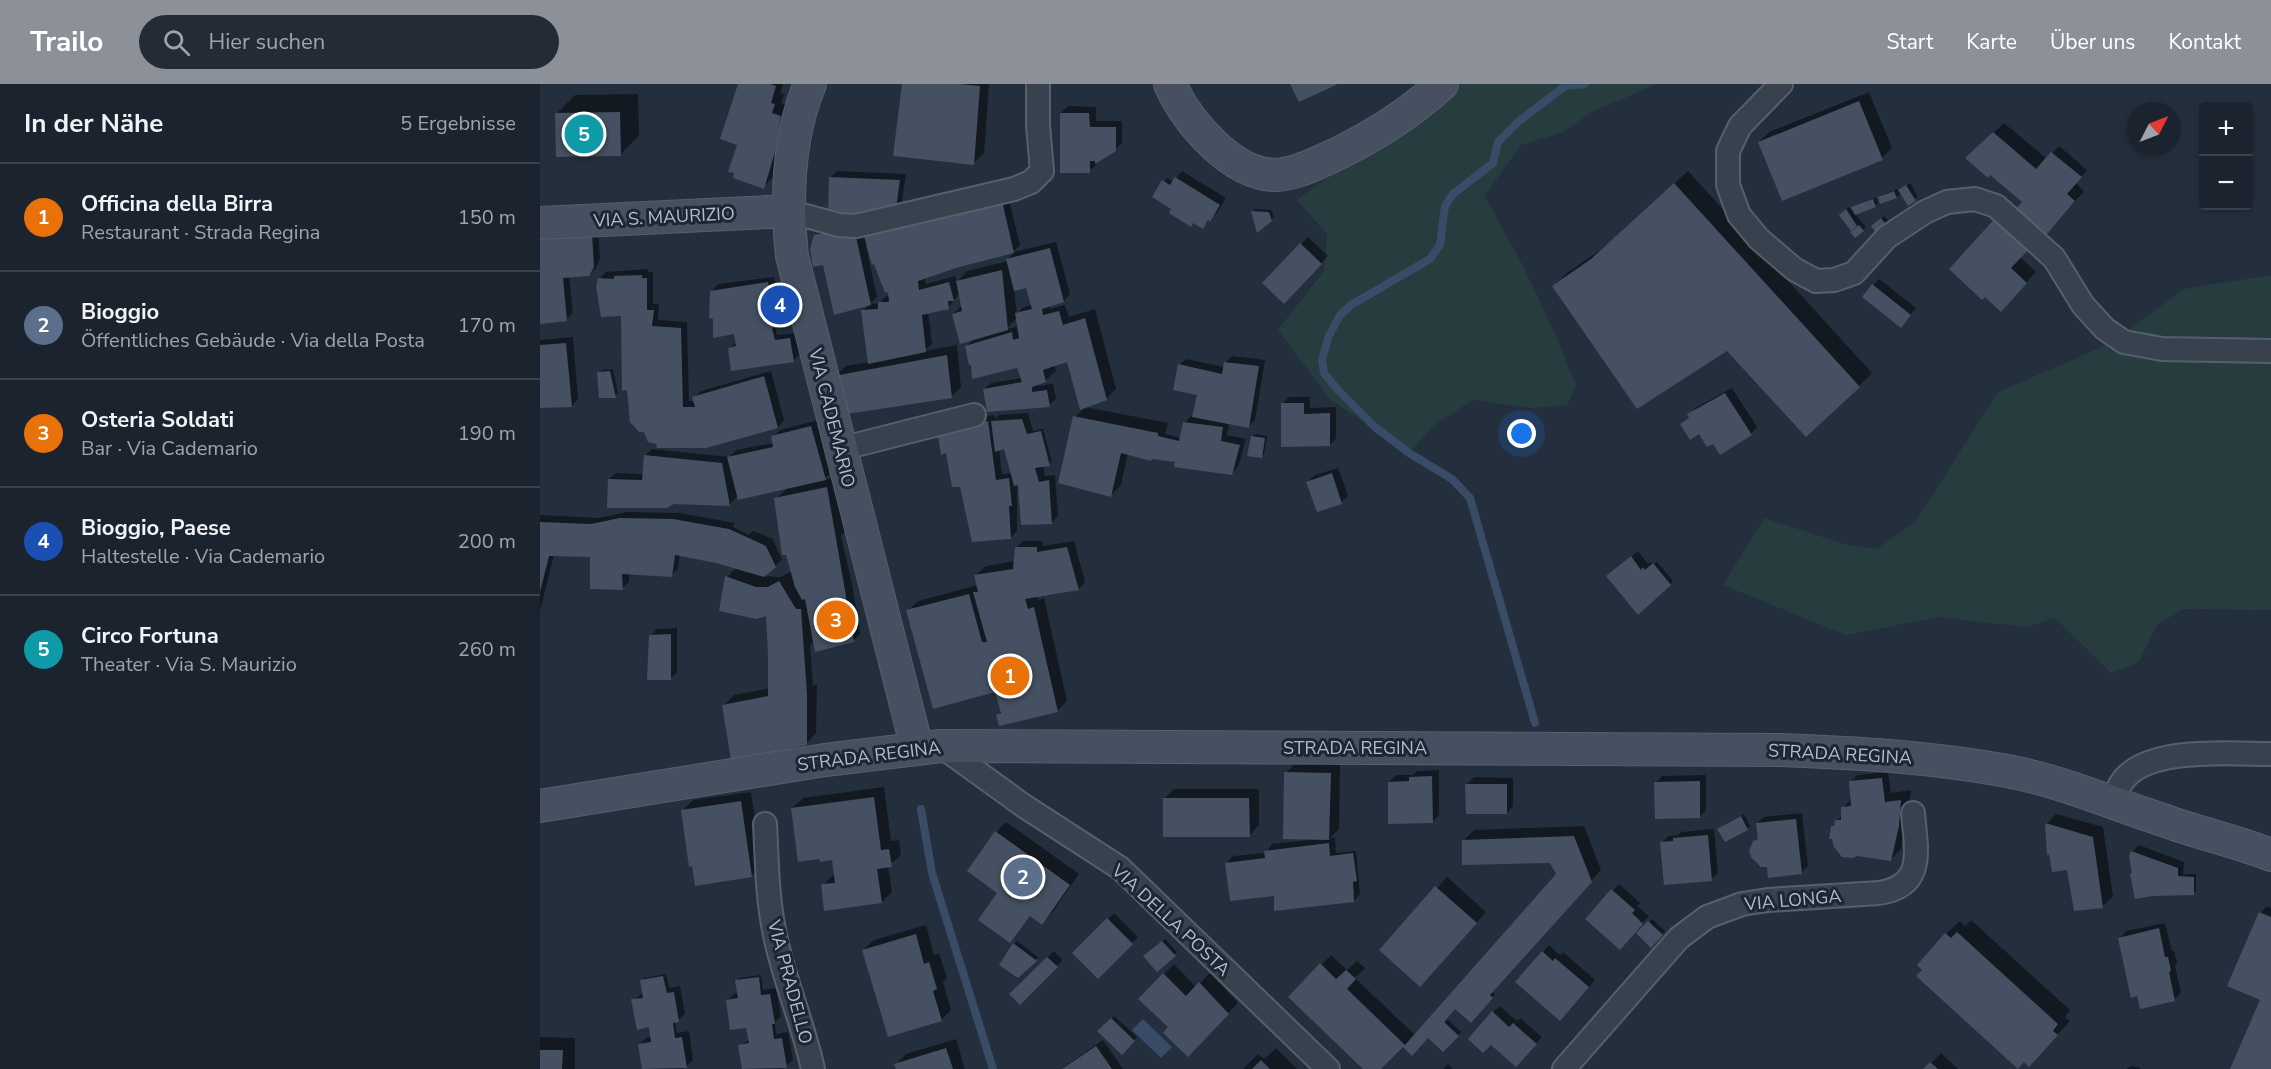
<!DOCTYPE html>
<html lang="de">
<meta charset="utf-8">
<style>
:root{--surface:#1b232e;--page:#242b36;--text:#f1f3f6;--muted:#a0a4aa;--line:#39404a;--accent:#8c9099}
body{margin:0;font-family:"Nunito Sans",sans-serif;background:var(--page);color:var(--text)}
.controls{position:absolute;right:18px;top:18px;display:grid;overflow:hidden;border-radius:6px;box-shadow:0 3px 9px #0003}
.controls button{width:54px;height:54px;display:grid;place-items:center;padding:0;border:0;border-bottom:2px solid var(--line);background:var(--surface);color:var(--text);font:30px sans-serif}
.compass{position:absolute;left:1587px;top:18px;width:54px;height:54px;border-radius:50%;background:var(--surface);box-shadow:0 3px 9px #0003;rotate:48deg}
.you{position:absolute;left:982px;top:350px;width:21px;height:21px;margin:-15px;border:4px solid #fff;border-radius:50%;background:#1a73e8;box-shadow:0 0 0 9px #1a73e833}
.badge{display:grid;place-items:center;width:39px;height:39px;border-radius:50%;background:var(--accent);color:#fff;font-size:20px;font-weight:700}
.pin{position:absolute;translate:-50% -50%;border:3px solid #fff;box-shadow:0 2px 6px #0006}
.list{margin:0;padding:0;list-style:none}
h2{display:flex;justify-content:space-between;align-items:center;height:78px;margin:0;padding:0 24px;font-size:26px}
h2 small{font-size:20px;font-weight:400;color:var(--muted)}
.list li{display:grid;grid-template-columns:39px 1fr auto;gap:18px;align-items:center;box-sizing:border-box;height:108px;padding:0 24px;border-top:2px solid var(--line)}
.list b{display:block;font-size:22px;white-space:nowrap}
.list p{margin:0;font-size:20px;white-space:nowrap;color:var(--muted)}
.list em{font-size:20px;font-style:normal;color:var(--muted)}
.icon{flex:none;width:33px;height:33px;fill:none;stroke:currentColor;stroke-width:2;stroke-linecap:round;stroke-linejoin:round}
.map{position:relative;flex:none;width:1731px;height:985px;overflow:hidden}
header{display:flex;align-items:center;gap:36px;box-sizing:border-box;height:84px;padding:0 30px;background:var(--accent);color:#fff}
header strong{font-size:28px}
nav{display:flex;gap:33px;margin-inline-start:auto;font-size:21px}
.search{width:420px;height:54px;background:var(--page);display:flex;align-items:center;gap:15px;box-sizing:border-box;padding:0 21px;border-radius:33px;color:var(--muted);font-size:22px}
main{display:flex}
aside{flex:1;background:var(--surface)}
.map>svg:first-child{display:block}
.green{fill:#263c3f}
.water{fill:#394c67}
.shadow{fill:#0007;fill-rule:evenodd}
.lines{fill:none;stroke-linecap:round;stroke-linejoin:round}
.stream{stroke:#394c67;stroke-width:8}
.building{fill:#455162}
.street-casing{stroke:#565f6c;stroke-width:26}
.secondary-casing{stroke:#565f6c;stroke-width:34}
.street{stroke:#38414e;stroke-width:22}
.secondary{stroke:#465061;stroke-width:32}
.labels{text-anchor:middle;dominant-baseline:central;stroke-width:6;stroke-linejoin:round;paint-order:stroke}
.street-label{font-size:18px;fill:#b4bcc9;stroke:#1d2633}
</style>
<header>
<strong>Trailo</strong>
<div class="search"><svg class="icon" aria-label="search" viewBox="0 0 24 24"><circle cx="10" cy="10" r="6"/><path d="M15 15l6 6"/></svg>Hier suchen</div>
<nav><a>Start</a><a>Karte</a><a>Über uns</a><a>Kontakt</a></nav>
</header>
<main>
<aside>
<h2>In der Nähe<small>5 Ergebnisse</small></h2>
<ul class="list">
<li><span class="badge" style="background:#e8710a">1</span><div><b>Officina della Birra</b><p>Restaurant · Strada Regina</p></div><em>150 m</em></li>
<li><span class="badge" style="background:#5c6f8a">2</span><div><b>Bioggio</b><p>Öffentliches Gebäude · Via della Posta</p></div><em>170 m</em></li>
<li><span class="badge" style="background:#e8710a">3</span><div><b>Osteria Soldati</b><p>Bar · Via Cademario</p></div><em>190 m</em></li>
<li><span class="badge" style="background:#1a4fb4">4</span><div><b>Bioggio, Paese</b><p>Haltestelle · Via Cademario</p></div><em>200 m</em></li>
<li><span class="badge" style="background:#0f9aa8">5</span><div><b>Circo Fortuna</b><p>Theater · Via S. Maurizio</p></div><em>260 m</em></li>
</ul>
</aside>
<div class="map">
<svg width="1731" height="985" viewBox="0 0 1731 985">
<rect width="100%" height="100%" fill="#242f3e"/>
<path class="green" d="M902,0h215l-65,28 -31,21 -40,12 -37,51c36,60 67,124 92,190l-9,19 -35,3 -59,-8 -39,25 -25,28 -79,-54 -52,-69 46,-59 3,-37 -30,-34 36,-26 33,-35z
M1731,191v335l-88,-1 -26,16 -18,37 -28,11 -56,-55 -29,9 -88,-10 -92,18 -123,-50 41,-67 83,27 30,4 39,-28 82,-129 111,-48 75,-55z"/>
<path class="water" d="M603,935l29,28 -11,11 -29,-28z"/>
<path class="shadow" d="M199,0h44l-3,9 4,1 -3,9 9,3 -5,35 -12,36 -10,10 -24,-43z
M364,0h85l-5,69 -10,10z
M1329,8l23,56 -10,10 -123,-16 10,-10z
M98,10l1,42 -19,19 -63,-42 18,-18z
M528,22l28,1v14h26v22l-7,7 -19,11v4l-7,6 -28,-58z
M1464,39l43,36 12,-13 28,24 -11,13 8,8 -33,38 -10,10 -2,-2 -19,20 16,15 -35,38 15,-99 8,-9 -47,-54z
M297,87l69,3 -5,33 -71,-29z
M642,87l44,27 -9,15 -15,14 -48,-30 13,-19 6,4z
M1148,87l184,202 -13,13 -132,-37 -173,-63 13,-13 39,-27z
M1370,99l8,14 -3,2 -13,-7 -5,5 -16,5 -2,-5 3,-2 15,-6 2,3z
M468,112l12,49 -7,7 -55,14 -33,11 1,7 29,-8 2,6 10,-11 41,-10v-2l6,-7 42,-10 14,52 -6,7 -15,4 1,4 15,-4 4,12 26,-8 21,80 -10,10 -21,8 83,16 -3,11 16,4 4,-15 6,-7h3l5,-22 -20,-29 7,-6 38,8 1,-4 7,-7 33,4 -10,60 -7,7 -19,-4 -2,12 19,4 -8,28 -6,6 -54,-16 -50,-4 -7,32 -10,10 -36,-78 7,-7 -14,-50 -14,5 2,6 -11,10 -7,2v3l15,-2 3,15 -7,6 -65,-16 7,-6 31,-5 -4,-11 -45,-4 -7,-16 9,-9 -22,-24 9,-9 -2,-12 -12,15 -20,4 4,32 -8,7 33,-6 4,42 -10,10 -116,-21 11,-10 24,-4 -7,-51 7,-7 -43,-29 -11,-39 6,-7zM326,162h2l22,50h-4l-7,7 -9,1 7,-7zM487,202l5,19 -9,2 -6,7 -3,-25zM477,234l1,8 -13,4z
M1336,113l2,6 -3,3 -22,2z
M1309,123l17,20 -11,9 -15,-21z
M715,125l16,1 3,7 -3,3 -18,-9z
M1344,132l6,7 -3,3 -11,-3z
M58,145l2,30 -4,9 -7,7 -20,1 4,37 -6,6 -27,3v-87z
M768,153l20,19 -44,46 -20,-19z
M108,185v3h5v32h6l-1,16 29,2 2,79h6l-1,-3 7,-7 70,-20 13,49 -6,7 -72,19 -107,-167 7,-7z
M234,193l9,42 -8,7 2,9 19,-2 4,21 -7,7 -63,-13 7,-7 -1,-6 -24,-44 6,-7z
M1339,195l37,29 -9,11 -34,-34z
M33,253l5,62 -6,7h-32v-66z
M73,285l5,24 -3,3 -16,-23 3,-3z
M1192,304l25,39 -6,7 -60,-16 -2,-3 6,-7z
M749,313h21v11l26,-1v31l-6,7 -48,-41z
M488,329l5,18 10,-2 9,33 -9,3 2,11 10,-1 3,41 -7,7 -31,-40 -3,1v47l-7,7 -65,-115 49,-8 1,4 4,-4zM465,363l7,26 -10,1 -3,-25z
M278,336l14,52 -9,8 13,-3 9,55 -4,4 11,48 8,50 -7,7 -38,-1 -5,5 3,40h4l-1,48 -10,11 -82,-39 10,-10 36,-7 -3,-73 -40,-38 9,-9 -56,-14 -2,15 -7,6 -42,-2v9l-7,6 -31,-32 -37,-1 -14,56v-96l59,3 28,-6 53,1 55,10 -2,4 16,8 4,-4 20,8 9,21 -19,16 17,1 12,-6 -16,-72 12,-12 -50,9 -9,9 -120,-26 7,-6 28,1 1,-18 7,-7 77,8 7,-7 38,-7 -1,-6 7,-7z
M715,350l12,2 -3,18 -3,3 -8,-21z
M798,384l10,28 -7,6 -33,-20 7,-7z
M483,457h20v5l31,-5 11,41 -6,7 -42,7 1,4 6,-2 23,103 -10,10 -59,4 4,-4 -6,-21 -88,-79 10,-10 60,-16 -3,-9 11,-10 29,-5 1,-13z
M1098,467l10,13 3,-2 2,3 4,-3 16,19 -12,13 -23,19 -23,-44z
M137,544v44l-7,7 -20,-43 7,-7z
M756,678l44,1 -1,66 -9,9 5,-1 1,16 20,-2 4,43 -6,7 -78,-7 -49,-31 6,-7 33,-3 6,-9 37,-4 -23,-67z
M899,686v45l-7,7 -43,-40 7,-7h17l4,-4z
M1348,688l3,21 20,-3 -3,24 -7,35 -10,10 -59,-32 10,-12 1,-7 8,-9 -1,-17 7,-7z
M1166,691v35l-6,7 -45,-34 7,-7z
M934,693l39,1v28l-6,7 -40,-29z
M344,703l7,54 8,-1 2,15 -13,11 4,26 -10,10 -59,-17 12,-11 -2,-16 -12,-1 -29,-49 11,-10z
M634,705h85v36l-10,11 -85,-37z
M211,708l11,74 -11,10 -58,-12 -10,-54 10,-10z
M1262,729l6,53 -7,7 -33,-8 -13,-23 4,-4 -2,-15 7,-6z
M1204,730l6,12 -3,2 -28,1z
M1516,730l47,13 10,69 -10,10 -35,-37 -22,-45z
M466,738l73,52 -27,39 -10,10 -11,-8 -21,26 -11,-49 -3,-60z
M1044,742l17,44 -109,121 3,3 -25,27 -15,-14 -16,17 2,2 7,-6 13,12 -18,18 -14,-14 -17,18 -9,-9 -23,24h-15l-75,-72 41,-42 16,15 10,-9 8,7 -10,10 60,57 143,-161 -7,-13 -87,-21 10,-10z
M1174,745l4,44 -6,6 -50,-36 6,-7 10,-1 3,-3z
M1599,761l45,17 -1,12h13v17l-3,3 -61,-42z
M907,793l39,35 -56,63 -49,-25z
M1079,800l21,19 -3,3 12,10 -22,25 -40,-22z
M1727,822l4,2v161h-37l28,-70 -2,-86z
M574,829l24,24 -40,40 -24,-24z
M1112,835l13,12 -14,15 -13,-13z
M1431,836l99,90 -5,7 5,4 -28,30 -96,-117 14,-13 5,5z
M1625,839l7,28h2l3,12 -2,3 6,27 -7,7 -54,-62 6,-7z
M386,841l8,30 5,-2 8,25 -4,4 8,28 -10,10 -78,-70 11,-10z
M625,855l12,13 -19,18 -13,-13z
M477,857l21,16 -20,19 -4,-32z
M1009,861l11,10 3,-3 32,28 -29,32 -23,-60z
M514,867l9,9 -43,43 -9,-9z
M634,880l22,23 14,-14 28,30 -40,42 -28,-18 -30,-28z
M126,890l3,14 11,-2 5,28 -10,8 2,11 12,-2 4,29 -10,9h-39l-5,-24 7,-7 6,-1 -2,-11 -17,-26 10,-7 -2,-12 3,-3z
M221,891l2,15 13,-2 5,28 -6,6 1,12 12,-2 5,28 -11,9h-38l-4,-23 10,-7 -2,-13 -21,-25 7,-7 4,-1 -2,-12 3,-3z
M960,922l17,15 3,-3 22,19 -19,22 -30,-47z
M574,932l23,21 -15,15 -22,-21z
M0,953l35,1v31h-35z
M416,955l9,30h-68l-1,-5 10,-10z
M563,956l20,29h-61l2,-2z
M736,964l21,21h-54l15,-15 6,5z
M1401,969l17,16h-33z
M908,980l5,5h-10z
M1591,982l8,1 2,2h-15z"/>
<g class="lines">
<path class="stream" d="M995,639l-65,-225 -18,-19 -43,-26 -34,-26 -37,-37 -14,-17 -2,-13 6,-22 12,-23 11,-10 79,-46 10,-14 5,-39 8,-12 40,-31 5,-21 21,-21 46,-35 20,-2
M381,725l11,64 61,196"/>
</g>
<path class="building" d="M198,0h32l6,2 -5,17 4,1 -3,9 9,3 -6,36 -11,37 -31,-11 1,-5 -6,-1 9,-27 -17,-6z
M362,0h57l21,2 -6,79 -81,-9z
M750,0h48l-39,18z
M1319,17l24,59 -101,41 -24,-59z
M80,28l1,44 -65,1 -1,-44z
M520,29h29l1,14h26v24l-21,13v-3h-5v12h-30z
M1453,48l43,37 15,-17 31,25 -15,17 8,7 -34,40 -31,-26 12,-13 -32,-27 -2,3 -23,-20z
M289,93l71,3 -5,35 -67,3z
M635,93l45,28 -10,17 -2,-2 -5,9 -10,-6 -2,4 -22,-14 2,-4 -19,-12 10,-17 8,5z
M1134,99l186,204 -54,50 -79,-86 -90,58 -85,-123 39,-27z
M1366,101l10,16 -8,5 -10,-16z
M1354,107l3,7 -17,6 -2,-7z
M1333,115l3,8 -21,8 -4,-8z
M462,117l12,52 -55,14 -41,14 1,9 30,-8 5,19h-6l1,8 -27,6 4,37 -58,12 -7,-54 17,-1v-7h11l-1,-10 -3,1 -11,-29 -2,1 -10,-36z
M1306,125l11,17 -6,5 -12,-16z
M711,127l18,1 3,9 -15,12z
M1459,130l34,31 -22,23 16,15 -26,29 -16,-15 -3,3 -33,-31z
M1341,134l7,9 -10,8 -7,-9z
M1319,141l5,6 -9,7 -5,-6z
M293,147l22,1 16,73 -37,10 -11,-50 -10,2 -3,-18 4,-14z
M52,150l2,33 -5,9 -26,2 4,43 -27,3v-84z
M760,159l22,21 -38,40 -22,-21z
M510,164l14,54 -22,7 1,6 16,-4 4,14 22,-7 22,82 -27,10 -13,-48 -24,8 3,12 -14,5v5l15,-2 3,17 -63,5 -4,-23 39,-7 -5,-14 -45,11 -1,-14h-2l-4,-19 47,-14 1,8 6,-2 -4,-25 17,-4 -6,-21 -12,3 -8,-32z
M462,186l6,60 -48,14 -8,-30 10,-3 -6,-30z
M102,191v3h5v32h7l-2,16 29,2 2,79h12l-3,-10 72,-21 14,52 -72,20h-49l-1,-4 -8,-2 -4,-10h-5l-9,-10 -3,-32 -5,1 -1,-75 -20,1 -5,-30 2,-9 16,1v-3z
M228,198l9,45 -5,1 3,12 15,-2 4,24 -63,9 -3,-23 8,-2 -2,-12 -21,4v-19l-4,-1 1,-27z
M1332,200l39,31 -10,13 -39,-31z
M26,259l6,64 -32,1v-63z
M407,271l5,43 -112,17 -6,-39z
M684,278l35,4 -10,62 -57,-11 5,-22 -24,-5 5,-26 44,10z
M70,287l6,27h-17l-2,-26z
M1185,309l27,42 -32,20 -7,-11 -6,3 -8,-13 -9,6 -10,-16 9,-6 -2,-4z
M741,319h23v11l26,-1v33l-49,1z
M533,332l85,17v3l21,5 4,-19 40,5 -2,14 19,4 -8,30 -58,-8 1,-5 -23,-3 -1,2 -30,-8 -10,44 -53,-14z
M482,335l5,15 14,-3 9,35 -15,2 4,14 10,-2 3,44 -31,1 -3,-40 -4,1 -10,-37 -9,3 -4,-31z
M448,337l8,59 13,-2 3,28h-3l2,33 -39,3 -12,-55h-8l-6,-34 -5,2 -4,-26z
M271,342l15,54 -88,20 -11,-43 46,-10 -2,-11z
M711,352l14,2 -3,20 -15,-2z
M104,371l78,8 8,43 -56,-2 -8,4h-59l1,-29 34,1z
M792,389l10,31 -25,8 -11,-30z
M287,403l27,155 -39,10 -10,-53 -3,1 -7,-13 -9,-32h-4l-8,-57z
M80,434l53,1 56,10 37,17 10,21 -12,10 -48,-14 -41,-8 -3,22 -50,-3 1,16 -33,-1v-32l-41,-1 -9,36v-70l51,2z
M475,463h22v5l30,-5 12,43 -54,9 3,10 6,-2 24,105 -59,14 -3,-11 5,-2 -6,-21 -62,17 -27,-99 63,-16 13,48h5l-14,-50h5l-4,-17 39,-6z
M1091,472l10,14 2,-3 2,3 8,-7 18,22 -33,30 -32,-39z
M185,492l31,11h12l11,-6 17,28h5l6,85v51l-76,15 -9,-55 46,-9v-41l-2,-39 -10,3 -37,-8z
M131,550v46h-24l2,-45z
M744,688l47,1 -2,67 -46,-1z
M892,692l1,47 -45,1v-42l21,-1v-4z
M1342,694l3,24 16,-2 -2,26 -8,35 -34,-5 -4,2 -11,-1 -8,-10 -2,-8h-3l2,-13h3l1,-6h6v-13l10,-1 -2,-25z
M1160,697v37l-45,1 -1,-37z
M925,700h42v30h-41z
M334,713l7,53 8,-1 3,18 -15,2 5,34 -58,8 -3,-27 14,-1 -3,-23 -12,2 -1,-3 -21,3 -7,-54z
M623,714h86l1,39h-87z
M201,717l11,76 -57,9 -3,-20 -3,1 -8,-57z
M1201,732l7,14 -23,12 -8,-13z
M1256,735l6,55 -34,4 -1,-11h-6l-10,-10 -2,-6 4,-10 5,-2 -2,-16z
M1505,739l48,14 10,71 -29,3 -7,-41 -15,2 -3,-18 -2,1z
M455,747l75,54 -28,40 -12,-9 -20,27 -32,-23 19,-27 -30,-22z
M1168,751l4,46 -48,4 -4,-43 13,-1v-3z
M1034,752l18,46 -102,113 3,3 -22,25 -16,-14 -11,13 15,14 -16,16 -15,-14 -16,18 -9,-9 -22,22h-18l-75,-72 32,-34 16,16 10,-9 10,9 -9,10 58,56 151,-171 -6,-11 -88,2v-25z
M789,759l1,13 23,-3 4,28 -4,1 1,20 -80,9v-15l-44,5 -5,-38 40,-5 -1,-7z
M1591,767l47,17v8l16,1v18l-42,1 -17,3 -5,-25 2,-1 -3,-17z
M895,802l42,37 -57,64 -41,-37z
M1071,805l24,21 -3,3 11,11 -23,26 -35,-31z
M1719,828l12,5v152h-41l30,-69 -33,-14z
M567,834l26,26 -35,35 -26,-26z
M1108,837l15,14 -12,13 -15,-15z
M1619,844l6,29h3l3,14 -2,1 6,29 -35,8 -3,-13 -6,2 -13,-60z
M1417,848l101,92 -5,7 5,4 -29,32 -5,-5 -6,7 -102,-93 6,-6 -5,-5 28,-32 6,5z
M376,850l8,30 5,-2 8,27 -4,2 9,30 -54,16 -26,-87z
M622,857l14,15 -19,16 -14,-16z
M473,859l24,18 -19,17 -19,-13z
M1002,867l11,10 2,-3 34,29 -29,34 -45,-39z
M507,873l11,10 -38,38 -11,-11z
M623,889l23,23 13,-14 30,32 -41,43 -25,-24 5,-6 -30,-28z
M123,892l4,17 7,-1 5,30 -6,1 2,15 7,-1 5,31 -45,1 -4,-25 13,-2 -2,-15 -12,3 -6,-31 12,-1 -3,-18z
M219,893l2,18 9,-1 5,30h-3l2,15 8,-1 5,30 -45,1 -4,-24 11,-2 -3,-15 -16,2 -4,-30 12,-2 -3,-18z
M952,927l17,16 4,-4 24,21 -21,23 -25,-22 -8,8 -15,-14z
M571,934l24,23 -13,14 -25,-24z
M556,962l16,23h-50z
M406,964l7,21h-57l-2,-5z
M0,966h23l-1,19h-22z
M721,976l9,9h-18z
M1390,978l8,7h-15z"/>
<g class="lines">
<defs>
<path id="street" d="M1241,0l-41,42 -12,25v34l11,30 20,24 35,30 22,12 18,-1 20,-7 33,-36 38,-25 22,-10 28,-3 21,7 58,52 29,47 22,24 19,13 38,7 109,2
M248,127l51,14 17,1 158,-37 17,-7 11,-11 -4,-46v-41
M300,365l134,-34
M401,662l83,60 96,62 208,201
M1574,719c2,-6 3,-13 6,-18 22,-40 113,-31 151,-31
M225,740c2,37 2,74 10,111 9,45 28,88 38,134
M1024,985l115,-131 28,-21 35,-13 26,-4 111,-7c47,-7 37,-43 34,-80"/>
<path id="secondary" d="M270,0c-22,53 -24,116 -18,172l125,492
M630,0c17,38 62,91 106,91 17,-1 33,-8 48,-15 44,-20 83,-44 118,-76
M0,139l248,-12
M0,722l285,-46 116,-14 840,4c76,3 151,7 226,21 54,10 104,32 156,49 35,13 73,21 108,35"/>
</defs>
<use href="#street" class="street-casing"/>
<use href="#secondary" class="secondary-casing"/>
<use href="#street" class="street"/>
<use href="#secondary" class="secondary"/>
</g>
<g class="labels">
<g class="street-label">
<text transform="translate(124 133) rotate(-3)">VIA S. MAURIZIO</text>
<text transform="translate(292 334) rotate(76)">VIA CADEMARIO</text>
<text x="815" y="664">STRADA REGINA</text>
<text transform="translate(1300 670) rotate(3)">STRADA REGINA</text>
<text transform="translate(329 672) rotate(-7)">STRADA REGINA</text>
<text transform="translate(1253 816) rotate(-5)">VIA LONGA</text>
<text transform="translate(631 836) rotate(43)">VIA DELLA POSTA</text>
<text transform="translate(250 898) rotate(75)">VIA PRADELLO</text>
</g>
</g>
</svg>
<div class="controls">
<button>+</button>
<button>−</button>
</div>
<svg class="compass" viewBox="-18 -18 36 36"><path d="M0-13l5 13h-10z" fill="#e53935"/><path d="M0 13l5-13h-10z" fill="#a0a4aa"/></svg>
<div class="you"></div>
<div class="pin badge" style="left:470px;top:592px;background:#e8710a">1</div>
<div class="pin badge" style="left:483px;top:793px;background:#5c6f8a">2</div>
<div class="pin badge" style="left:296px;top:536px;background:#e8710a">3</div>
<div class="pin badge" style="left:240px;top:221px;background:#1a4fb4">4</div>
<div class="pin badge" style="left:44px;top:50px;background:#0f9aa8">5</div>
</div>
</main>
